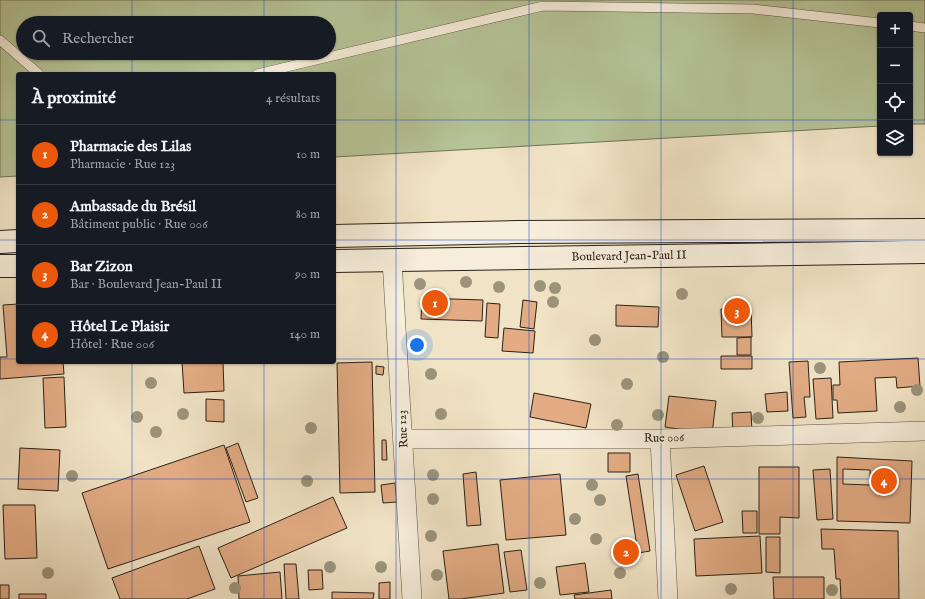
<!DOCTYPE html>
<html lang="fr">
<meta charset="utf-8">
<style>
:root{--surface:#171b24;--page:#20242c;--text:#f1f3f6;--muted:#9ea1a6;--line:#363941;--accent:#ea580c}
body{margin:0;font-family:"IM FELL English",serif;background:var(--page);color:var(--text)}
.controls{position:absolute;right:12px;top:12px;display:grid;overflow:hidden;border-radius:4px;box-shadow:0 1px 3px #0004}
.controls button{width:36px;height:36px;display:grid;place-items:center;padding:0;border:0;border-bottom:1px solid var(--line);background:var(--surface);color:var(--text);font:20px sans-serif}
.you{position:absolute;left:417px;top:345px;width:14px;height:14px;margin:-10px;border:3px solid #fff;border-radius:50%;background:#1a73e8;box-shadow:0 0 0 6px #1a73e833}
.badge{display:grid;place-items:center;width:26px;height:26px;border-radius:50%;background:var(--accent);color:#fff;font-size:13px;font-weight:700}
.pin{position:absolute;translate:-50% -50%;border:2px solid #fff;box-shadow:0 1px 4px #0006}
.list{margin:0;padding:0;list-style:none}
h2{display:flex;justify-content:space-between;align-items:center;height:52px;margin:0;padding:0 16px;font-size:17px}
h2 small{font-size:13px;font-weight:400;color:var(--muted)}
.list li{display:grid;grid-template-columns:26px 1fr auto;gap:12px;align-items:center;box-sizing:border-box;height:60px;padding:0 16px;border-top:1px solid var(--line)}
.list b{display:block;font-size:15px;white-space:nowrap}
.list p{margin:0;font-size:13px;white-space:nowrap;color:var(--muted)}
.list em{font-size:13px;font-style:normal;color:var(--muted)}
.icon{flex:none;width:22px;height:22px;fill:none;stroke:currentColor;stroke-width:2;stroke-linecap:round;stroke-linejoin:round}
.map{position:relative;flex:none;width:925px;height:599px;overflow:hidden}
.search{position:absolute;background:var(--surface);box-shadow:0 1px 3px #0004;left:16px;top:16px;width:320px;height:44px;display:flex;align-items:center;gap:10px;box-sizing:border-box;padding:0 14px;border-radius:22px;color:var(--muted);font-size:15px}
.panel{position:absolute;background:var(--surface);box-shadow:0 1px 3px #0004;left:16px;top:72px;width:320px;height:292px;border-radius:4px}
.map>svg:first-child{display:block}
.green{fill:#b6c598;stroke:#707358;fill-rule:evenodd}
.building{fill:#e3ac85;stroke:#2a2118;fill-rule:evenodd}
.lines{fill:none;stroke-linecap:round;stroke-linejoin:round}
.lane-casing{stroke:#5c5244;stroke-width:10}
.street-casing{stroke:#5c5244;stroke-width:20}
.secondary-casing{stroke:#2a2118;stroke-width:24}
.lane{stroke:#f6edda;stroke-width:9}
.street{stroke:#f6edda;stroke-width:19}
.secondary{stroke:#f6edda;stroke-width:22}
.tree{fill:#9b947b}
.grid{fill:none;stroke:#1d4ed8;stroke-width:1;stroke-opacity:0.55}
.labels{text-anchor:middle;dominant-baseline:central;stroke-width:3;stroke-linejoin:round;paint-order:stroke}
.street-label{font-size:12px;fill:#2a2118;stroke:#f6edda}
</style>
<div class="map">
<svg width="925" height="599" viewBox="0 0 925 599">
<rect width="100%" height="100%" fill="#f1e4c6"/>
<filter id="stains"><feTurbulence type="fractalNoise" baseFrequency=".005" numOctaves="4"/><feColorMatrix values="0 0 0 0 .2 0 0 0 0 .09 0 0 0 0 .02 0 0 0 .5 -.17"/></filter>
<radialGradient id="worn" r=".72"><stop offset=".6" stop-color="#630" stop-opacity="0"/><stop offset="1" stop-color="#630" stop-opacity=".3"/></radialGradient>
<path class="green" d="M0,0h925v124h-15v-109h-30v111l-546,31v-83h-316v102l-18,1zM23,23h306v30h-306z"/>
<path class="building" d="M422,298l61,2 -1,21 -61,-2z
M523,300l14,2 -3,27 -14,-2z
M487,303l13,1 -2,34 -13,-1z
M18,304v58h45l1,12 -64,5v-22h7l-4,-52z
M616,305l43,2 -1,20 -42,-1z
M751,308l1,29h-30l-1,-28z
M504,328l31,3 -2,22 -31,-2z
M751,337v18h-14v-17z
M721,356h31v13h-31z
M918,358l2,28 -23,2 -1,-11 -21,1 2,33 -39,2 -1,-13h-4v-15h7l-1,-23z
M808,361l2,36h-6l2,20 -13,1 -4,-56z
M182,362h41l1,29 -40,2z
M372,362l3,130 -35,1 -3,-130z
M376,366l8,1 -1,8 -7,-1z
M64,377l2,50 -21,1 -2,-50z
M831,378l2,40 -17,1 -3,-40z
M787,392l1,19 -21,1 -2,-18z
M534,393l57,11 -5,24 -56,-11z
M669,396l47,5 -4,33 -47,-7z
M206,399l18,1v22l-18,-1z
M751,412l1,20 -19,1 -1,-20z
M382,440h4l1,20h-5z
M238,443l20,55 -12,4 -20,-54z
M224,445l26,77 -142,47 -26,-76z
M20,448l40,2 -2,41 -40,-2z
M608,453h22v19h-22z
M837,457l75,4 -2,62 -73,-2zM843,469l27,1v15l-27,-1zM880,469h10l-1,25 -10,-1z
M704,466l19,56 -28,9 -19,-56z
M759,467h40v51l-19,-1v17h-21z
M830,469l3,50 -16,1 -4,-50z
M476,472l5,53 -14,1 -4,-52z
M560,474l6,61 -60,5 -6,-60z
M638,474l12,77 -12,2 -12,-77z
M395,483l2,19 -14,1 -2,-18z
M333,497l14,31 -116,50 -13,-30z
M3,505h32l2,53 -32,1z
M742,511h15v22h-14z
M821,529l77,2 1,68h-58l-1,-20h-4l-2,-30h-12z
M760,536l2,37 -66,3 -2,-37z
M766,537h14v36l-14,-1z
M498,544l6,49 -43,6h-12l-6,-48z
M199,546l16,43 -28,10h-67l-8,-21z
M521,550l6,40 -17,2 -6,-40z
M585,563l4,29 -29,3 -4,-28z
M284,564h12l3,35h-13z
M308,570h14l1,19 -14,1z
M280,572l2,27h-43l-1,-23z
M773,577h51v22h-50z
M390,582v17h-11v-16z
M0,585h9v14h-9z
M611,590l1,9h-37l-1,-4z
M332,592l42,1 -1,6h-41z
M19,594h27v5h-27z"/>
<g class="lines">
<defs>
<path id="lane" d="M910,26l15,2
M0,40l39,34
M257,74l286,-68 210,3 127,14"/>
<path id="street" d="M392,260l20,339
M404,439h256l265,-8
M660,439l8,160"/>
<path id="secondary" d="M334,236l182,-4 409,-2
M0,242l18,-1
M334,261l591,-9
M0,266h18"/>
</defs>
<use href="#lane" class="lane-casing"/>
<use href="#street" class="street-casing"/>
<use href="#secondary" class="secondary-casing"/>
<use href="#lane" class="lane"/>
<use href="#street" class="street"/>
<use href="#secondary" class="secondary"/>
</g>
<g class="tree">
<circle cx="466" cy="282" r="6"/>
<circle cx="420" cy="284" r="6"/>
<circle cx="540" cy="286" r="6"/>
<circle cx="499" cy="287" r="6"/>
<circle cx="555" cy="288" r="6"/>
<circle cx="682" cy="294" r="6"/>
<circle cx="553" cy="302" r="6"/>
<circle cx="595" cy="340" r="6"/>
<circle cx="663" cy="357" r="6"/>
<circle cx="820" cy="368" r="6"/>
<circle cx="431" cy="374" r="6"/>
<circle cx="151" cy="383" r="6"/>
<circle cx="627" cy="384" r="6"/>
<circle cx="917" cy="390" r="6"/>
<circle cx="900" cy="407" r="6"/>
<circle cx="183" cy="414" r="6"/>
<circle cx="441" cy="414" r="6"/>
<circle cx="658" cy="415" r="6"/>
<circle cx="137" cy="417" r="6"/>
<circle cx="758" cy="418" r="6"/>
<circle cx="617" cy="425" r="6"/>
<circle cx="311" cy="428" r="6"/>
<circle cx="156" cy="432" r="6"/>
<circle cx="433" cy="475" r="6"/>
<circle cx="72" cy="476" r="6"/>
<circle cx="307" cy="481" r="6"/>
<circle cx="592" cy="485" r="6"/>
<circle cx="433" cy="499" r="6"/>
<circle cx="600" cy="500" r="6"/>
<circle cx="575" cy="519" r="6"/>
<circle cx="431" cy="536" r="6"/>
<circle cx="596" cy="539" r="6"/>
<circle cx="330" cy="567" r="6"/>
<circle cx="381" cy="567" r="6"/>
<circle cx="48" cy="573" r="6"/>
<circle cx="620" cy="573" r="6"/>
<circle cx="437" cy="575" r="6"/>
<circle cx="540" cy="583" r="6"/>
<circle cx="235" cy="588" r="6"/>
<circle cx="731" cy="589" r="6"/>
<circle cx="832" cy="590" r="6"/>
</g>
<path class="grid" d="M132,0v23M264,0v23M396,0v599M529,0v599M661,0v599M793,0v599M132,53v21M264,53v21M0,120h18M334,120h546M910,120h15M0,240h18M334,240h591M0,359h18M334,359h591M132,362v237M264,362v237M0,479h925"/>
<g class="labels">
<g class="street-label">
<text transform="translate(629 256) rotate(-1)">Boulevard Jean-Paul II</text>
<text transform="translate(403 429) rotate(-93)">Rue 123</text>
<text transform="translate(664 438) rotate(-1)">Rue 006</text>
</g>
</g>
<rect width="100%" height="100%" filter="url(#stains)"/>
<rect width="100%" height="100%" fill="url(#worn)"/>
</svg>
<div class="controls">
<button>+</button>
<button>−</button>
<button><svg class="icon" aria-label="locate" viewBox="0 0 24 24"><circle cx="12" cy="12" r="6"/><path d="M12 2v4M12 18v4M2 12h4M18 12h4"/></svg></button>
<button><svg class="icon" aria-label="layers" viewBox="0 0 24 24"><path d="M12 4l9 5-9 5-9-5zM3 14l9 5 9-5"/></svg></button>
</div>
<div class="you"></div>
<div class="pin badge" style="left:435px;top:303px">1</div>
<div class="pin badge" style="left:626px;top:552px">2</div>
<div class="pin badge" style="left:737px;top:311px">3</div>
<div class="pin badge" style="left:884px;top:481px">4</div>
<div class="search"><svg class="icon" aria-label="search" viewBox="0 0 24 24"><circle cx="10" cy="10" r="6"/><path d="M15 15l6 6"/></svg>Rechercher</div>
<section class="panel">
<h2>À proximité<small>4 résultats</small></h2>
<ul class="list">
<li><span class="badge">1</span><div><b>Pharmacie des Lilas</b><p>Pharmacie · Rue 123</p></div><em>10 m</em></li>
<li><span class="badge">2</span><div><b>Ambassade du Brésil</b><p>Bâtiment public · Rue 006</p></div><em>80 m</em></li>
<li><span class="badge">3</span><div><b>Bar Zizon</b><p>Bar · Boulevard Jean-Paul II</p></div><em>90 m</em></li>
<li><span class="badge">4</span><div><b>Hôtel Le Plaisir</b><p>Hôtel · Rue 006</p></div><em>140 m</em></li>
</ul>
</section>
</div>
